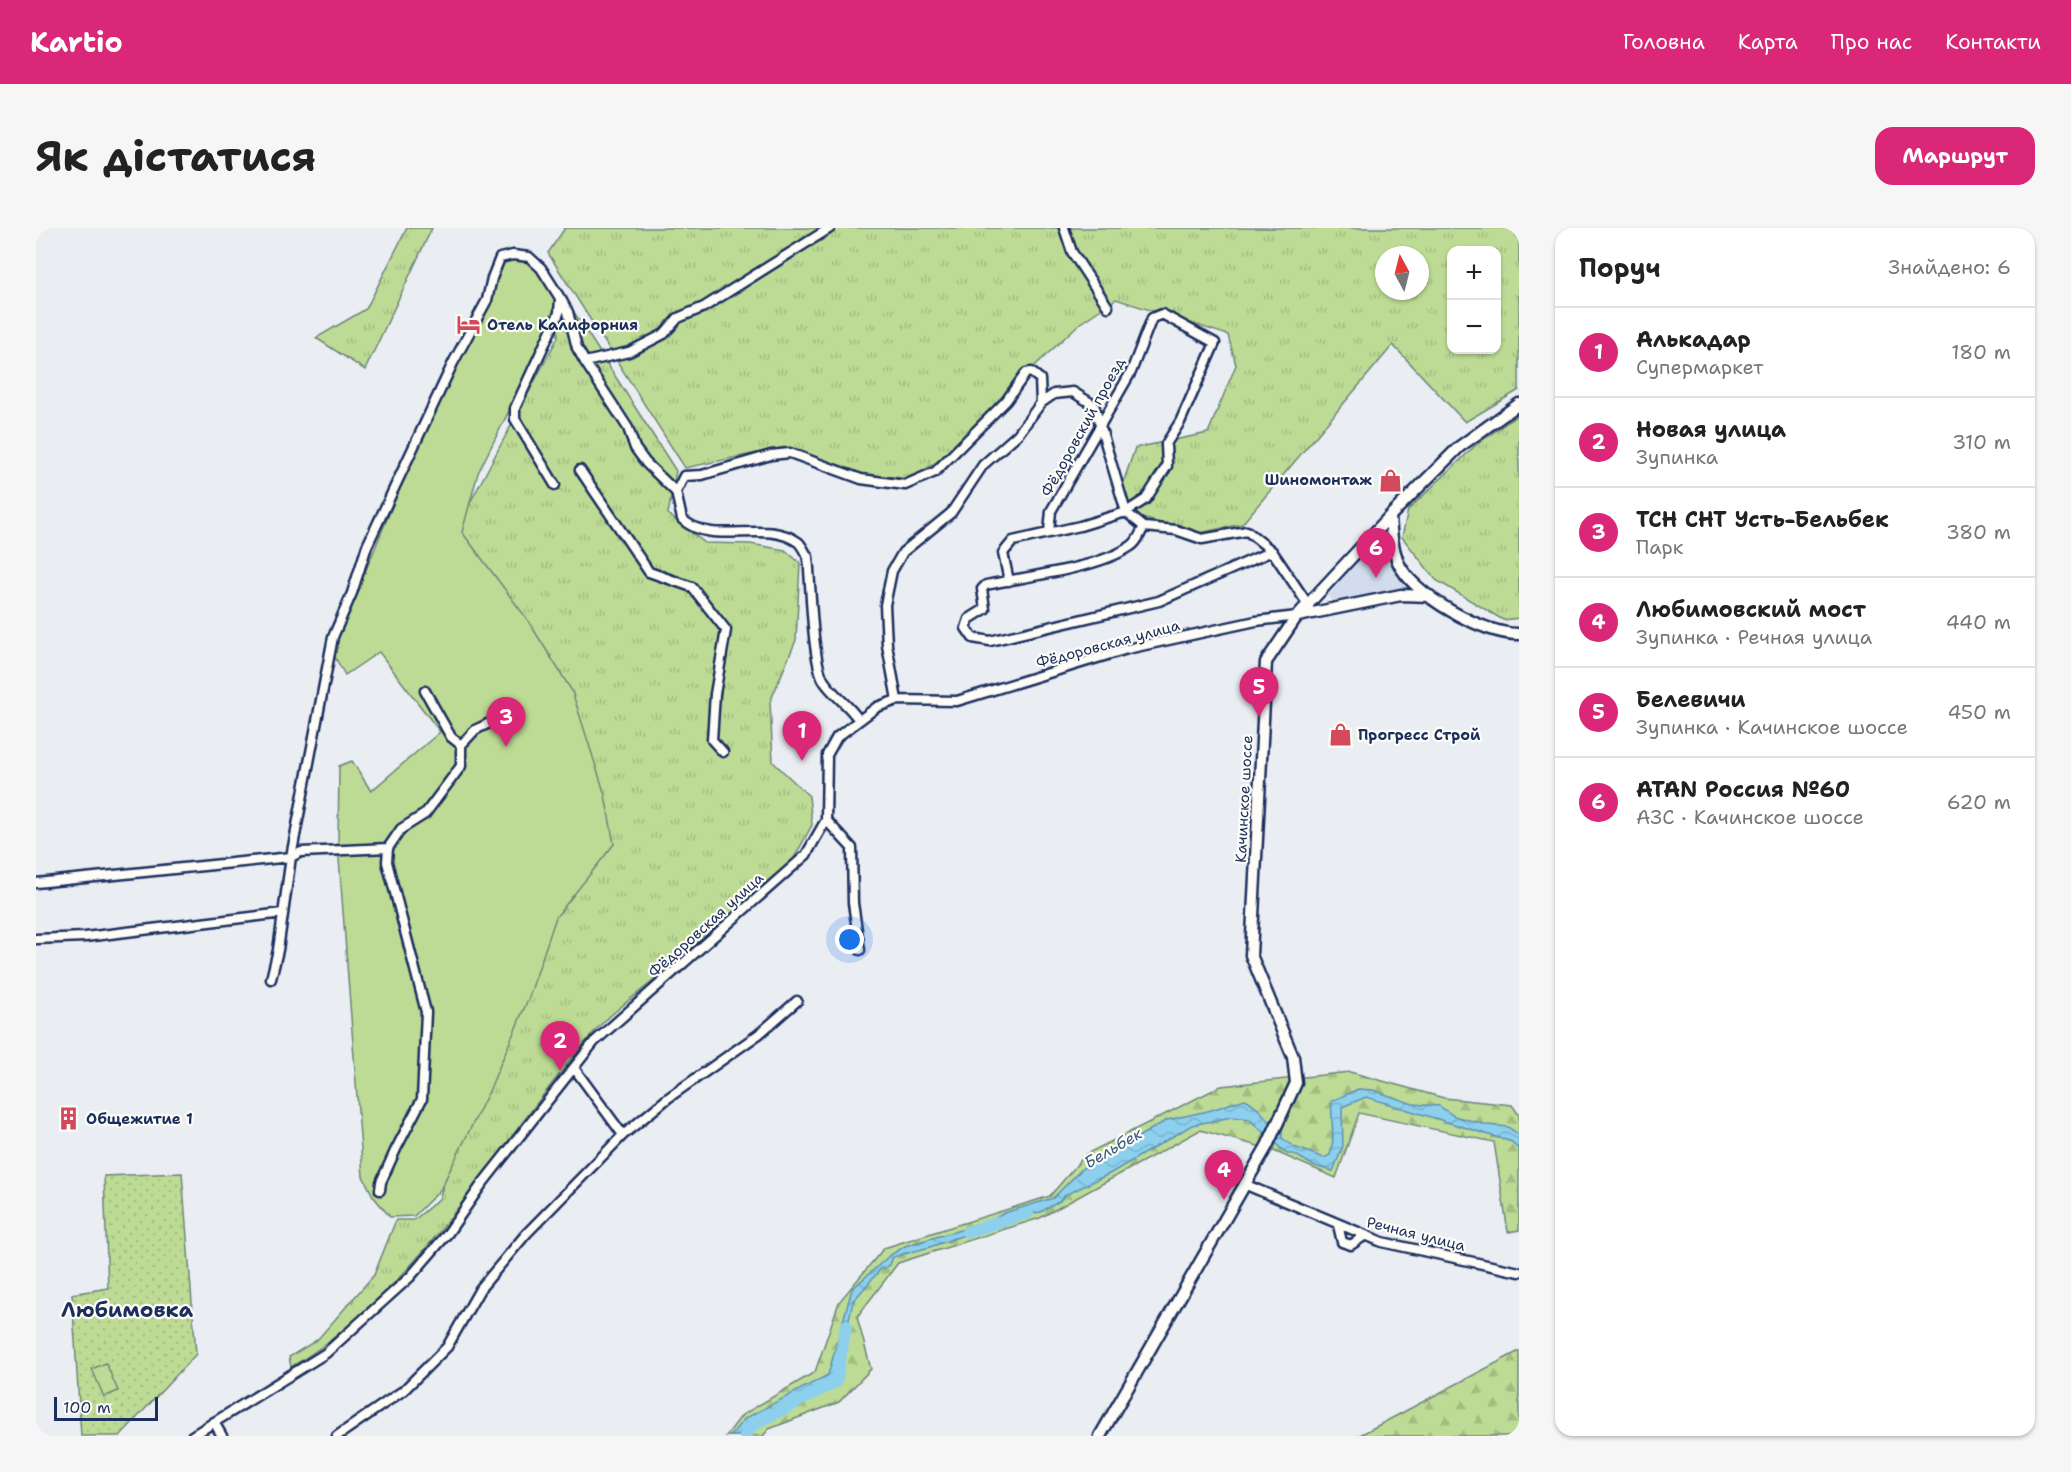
<!DOCTYPE html>
<html lang="uk">
<meta charset="utf-8">
<style>
:root{--surface:#fff;--page:#f6f6f6;--text:#222;--muted:#767676;--line:#e0e0e0;--accent:#db2777}
body{margin:0;font-family:"Shantell Sans",sans-serif;background:var(--page);color:var(--text)}
.controls{position:absolute;right:18px;top:18px;display:grid;overflow:hidden;border-radius:12px;box-shadow:0 2px 4px #0004}
.controls button{width:54px;height:54px;display:grid;place-items:center;padding:0;border:0;border-bottom:2px solid var(--line);background:var(--surface);color:var(--text);font:30px sans-serif}
.compass{position:absolute;left:1339px;top:18px;width:54px;height:54px;border-radius:50%;background:var(--surface);box-shadow:0 2px 4px #0004;rotate:353deg}
.scale{position:absolute;left:18px;bottom:15px;width:104px;box-sizing:border-box;padding-left:6px;border:3px solid #1b2f5e;border-top:0;font-size:16px;line-height:21px;white-space:nowrap;color:#1b2f5e;-webkit-text-stroke:4px #fdfcf7;paint-order:stroke}
.you{position:absolute;left:814px;top:712px;width:21px;height:21px;margin:-15px;border:4px solid #fff;border-radius:50%;background:#1a73e8;box-shadow:0 0 0 9px #1a73e833}
.badge{display:grid;place-items:center;width:39px;height:39px;border-radius:50%;background:var(--accent);color:#fff;font-size:20px;font-weight:700}
.pin{position:absolute;translate:-50% -50px;filter:drop-shadow(0 2px 3px #0008)}
.pin::after{content:'';position:absolute;top:32px;width:21px;height:18px;background:inherit;clip-path:polygon(0 0,100% 0,50% 100%)}
.list{margin:0;padding:0;list-style:none}
h2{display:flex;justify-content:space-between;align-items:center;height:78px;margin:0;padding:0 24px;font-size:26px}
h2 small{font-size:20px;font-weight:400;color:var(--muted)}
.list li{display:grid;grid-template-columns:39px 1fr auto;gap:18px;align-items:center;box-sizing:border-box;height:90px;padding:0 24px;border-top:2px solid var(--line)}
.list b{display:block;font-size:22px;white-space:nowrap}
.list p{margin:0;font-size:20px;white-space:nowrap;color:var(--muted)}
.list em{font-size:20px;font-style:normal;color:var(--muted)}
.map{position:relative;flex:none;width:1483px;height:1208px;overflow:hidden;border-radius:18px}
header{display:flex;align-items:center;gap:36px;box-sizing:border-box;height:84px;padding:0 30px;background:var(--accent);color:#fff}
header strong{font-size:28px}
nav{display:flex;gap:33px;margin-inline-start:auto;font-size:21px}
.intro{display:flex;align-items:center;justify-content:space-between;box-sizing:border-box;height:144px;padding:0 36px}
h1{margin:0;font-size:42px}
.button{padding:15px 27px;border-radius:18px;background:var(--accent);color:#fff;font-size:21px;font-weight:700}
main{display:flex;gap:36px;padding:0 36px}
aside{flex:1;background:var(--surface);border-radius:18px;box-shadow:0 2px 4px #0004}
.map>svg:first-child{display:block}
.built{fill:#d3dced}
.grass{fill:url(#grass-tufts);stroke:#6c8579;stroke-width:1.5;fill-rule:evenodd}
.forest{fill:url(#forest-firs);stroke:#6c8579;stroke-width:1.5}
.park{fill:url(#park-dots);stroke:#6c8579;stroke-width:1.5}
.garden{fill:#bddb94;stroke:#6c8579;stroke-width:1.5}
.water{fill:url(#water-waves);stroke:#5f90b4;stroke-width:1.5}
.lines{fill:none;stroke-linecap:round;stroke-linejoin:round}
.river{stroke:#8cd0ee;stroke-width:12}
.minor-casing{stroke:#1b2f5e;stroke-width:13}
.major-casing{stroke:#1b2f5e;stroke-width:15}
.minor{stroke:#fdfcf7;stroke-width:8}
.major{stroke:#fdfcf7;stroke-width:10}
.labels{text-anchor:middle;dominant-baseline:central;stroke-width:4.5;stroke-linejoin:round;paint-order:stroke}
.poi-label{font-size:15px;font-weight:bold;fill:#1b2f5e;stroke:#fdfcf7;text-anchor:start}
.street-label{font-size:15px;fill:#1b2f5e;stroke:#fdfcf7}
.water-label{font-size:16px;font-style:italic;fill:#375782;stroke:#fdfcf7}
.district-label{font-size:21px;font-weight:bold;fill:#1b2f5e;stroke:#fdfcf7}
</style>
<header>
<strong>Kartio</strong>
<nav><a>Головна</a><a>Карта</a><a>Про нас</a><a>Контакти</a></nav>
</header>
<div class="intro"><h1>Як дістатися</h1><a class="button">Маршрут</a></div>
<main>
<div class="map">
<svg width="1483" height="1208" viewBox="0 0 1483 1208">
<defs>
<pattern id="grass-tufts" width="24" height="20" patternUnits="userSpaceOnUse" patternTransform="scale(1.5)"><rect width="24" height="20" fill="#bddb94"/><path d="M3 7l-1-3M5 7V3M7 7l1-3M15 17l-1-3M17 17v-4M19 17l1-3" fill="none" stroke="#a2bc82"/></pattern>
<pattern id="forest-firs" width="22" height="20" patternUnits="userSpaceOnUse" patternTransform="scale(1.5)"><rect width="22" height="20" fill="#bddb94"/><path d="M5 1l3.5 6h-7zM16 11l3.5 6h-7z" fill="#a2bc82"/></pattern>
<pattern id="park-dots" width="8" height="8" patternUnits="userSpaceOnUse" patternTransform="scale(1.5)"><rect width="8" height="8" fill="#bddb94"/><path d="M2 2h.1M6 6h.1" fill="none" stroke="#a2bc82" stroke-width="1.8" stroke-linecap="round"/></pattern>
<pattern id="water-waves" width="16" height="10" patternUnits="userSpaceOnUse" patternTransform="scale(1.5)"><rect width="16" height="10" fill="#8cd0ee"/><path d="M0 5q4-4 8 0t8 0" fill="none" stroke="#78b3ce"/></pattern>
</defs>
<rect width="100%" height="100%" fill="#eaedf2"/>
<filter id="ink" filterUnits="userSpaceOnUse"><feTurbulence type="fractalNoise" baseFrequency=".0167" numOctaves="2"/><feDisplacementMap in="SourceGraphic" scale="12" xChannelSelector="R" yChannelSelector="G"/><feConvolveMatrix kernelMatrix="1 2 1 2 8 2 1 2 1" color-interpolation-filters="sRGB"/></filter>
<g filter="url(#ink)">
<path class="built" d="M1350,301l30,61 -82,11 -7,-5z"/>
<path class="grass" d="M371,0h25l-67,142 -49,-32 50,-29z
M529,0h954v162l-54,32 -72,-77 -151,179 -43,9 -65,-17 -14,-24 15,-44 73,-15 28,-68 -8,-30 -112,-36 -37,25 -77,73 -54,57 -37,25 -47,-5 -79,-27 -100,21 -137,-215zM1416,22h44v100h-44zM1348,27h36v36h-36z
M520,56l120,187 -8,43 37,29 45,1 35,6 15,13 -4,77 -26,62 3,60 36,34 3,29 -19,35c-45,39 -89,77 -134,116 -21,18 -47,35 -65,56 -99,113 -171,256 -303,335l-2,-10 28,-17 57,-65 22,-55h18l25,-21 27,-83 -12,-583 104,-196z
M1483,186v204l-16,2 -67,-40 -34,-43 6,-27 68,-65z"/>
<path class="forest" d="M1314,844l94,26 68,7 7,10v115l-11,2 -14,-90 -135,-29 -23,65 -67,-29 -69,-19 -160,88 -142,45 -41,54 14,52 -32,33 -70,27 -6,7h-37l16,-21 73,-43 24,-70 45,-54 166,-52 36,-42 135,-68z
M1483,1123v85h-161z"/>
<path class="park" d="M146,945l14,181 -76,82h-39l-9,-142 36,-6 -4,-112z"/>
<path class="garden" d="M477,29l15,1 12,11 19,29 -1,15 -80,160 -16,59 65,87 45,72 33,104 9,49 -58,73 -27,80 -40,94 -49,99 -26,26 -24,1 -17,-21 -10,-20 -25,-331 1,-79 13,-5 19,30 69,-59 -61,-80 -34,23 -13,-23 74,-179 96,-213z
M70,1135l12,28 -14,6 -12,-28z"/>
<path class="water" d="M1322,861l15,1 40,14 26,2 15,10 33,9 21,2 11,8v15l-7,-8 -146,-45 -24,10 1,39 -10,25 -19,-5 -20,-12h-7l-38,-35 -17,-2 -40,8 -81,48 -46,22 -5,6 -19,11 -26,5 -85,30 -37,10 -3,8 -10,5 -27,31 -17,81 -83,43 -8,11h-15l14,-17 84,-44 24,-86 37,-33 16,-10 83,-24 16,-9 49,-15 38,-38 18,-6 58,-34 41,-9 37,-12c16,7 21,24 37,33v6l12,9 30,11 6,-3c6,-16 0,-36 2,-54z"/>
<g class="lines">
<path class="river" d="M931,1004l61,-19
M709,1208l8,-11 83,-43 10,-56"/>
<defs>
<path id="minor" d="M1028,0l8,24 36,55
M525,71l7,13 9,36 8,14 43,66 7,20 11,15 30,29 6,27c31,29 82,-1 116,23 4,3 7,11 10,15 3,28 4,105 16,124 9,14 25,24 34,38
M549,134l44,-10 35,-18 14,-16 26,-11 126,-79
M544,242l69,102 43,15 34,43 -11,64 -3,46 11,12
M640,264l8,-16 18,-1 69,-20 19,-2 71,26 44,6 30,-13 71,-71 20,-28 5,-1 9,7 1,24
M1108,299c-4,6 -6,15 -13,19 -33,23 -105,30 -145,39l-4,4 3,20 -16,10 -3,9 7,10 17,3 169,-40 113,-50
M973,353l-6,-28 10,-12 67,-15 46,-14 20,-13 21,-33 -1,-22 14,-22 35,-79 -53,-29 -10,4 -21,54 -80,139 -2,21
M389,463l26,46 10,8
M861,472l-10,-55 -2,-40 7,-34 11,-19 48,-39 32,-48 35,-31 23,-31 13,-9 19,-2 21,13 32,107 18,15 32,3 26,9 45,-8 25,20 37,55
M790,592l26,28 1,55 7,47
M0,655l255,-26 10,-5 87,-4
M0,711l49,-2 198,-24
M235,751l7,-29 13,-93 42,-220 19,-44 15,-47 86,-183 34,-63 5,-22 8,-20 13,-3 16,2 12,11 19,30 -1,15 -44,95v11l40,66
M538,840l49,67
M1208,956l138,58 137,30
M344,962l1,-8 15,-33 26,-50 4,-87 -39,-150 1,-14 13,-19 24,-15 36,-48v-21l14,-15 41,-20
M1302,997l4,17 9,3 13,-9
M178,1194l8,14
M156,1208l134,-83 84,-76 38,-44 34,-49 112,-142 212,-187 20,-35 1,-65 10,-18 40,-30 20,-7 60,1 170,-52 129,-28 41,-5
M301,1208l67,-46 43,-43 33,-58 46,-55 97,-99 45,-37 91,-64 38,-33"/>
<path id="major" d="M1354,288c1,16 2,31 8,46 14,33 86,73 121,72
M1262,388l103,-21 29,1
M1064,1208l167,-290 29,-63 -3,-26 -42,-102 15,-293 31,-46 93,-100 69,-69 60,-43"/>
</defs>
<use href="#minor" class="minor-casing"/>
<use href="#major" class="major-casing"/>
<use href="#minor" class="minor"/>
<use href="#major" class="major"/>
</g>
</g>
<defs>
<symbol id="hotel-bare" viewBox="-9 -9 18 18"><path d="M-6-4.5h1.5V1H6V5H4.5V3h-9V5H-6ZM-4 0a1.8 1.8 0 1 1 3.6 0ZM.5 0V-2.5h3Q6-2.5 6 0Z" fill="#d1495b" stroke="#fdfcf7" stroke-width="2.5" paint-order="stroke"/></symbol>
<symbol id="shop-bare" viewBox="-9 -9 18 18"><path d="M-5-2.5h2.3a2.7 3.5 0 0 1 5.4 0H5L5.5 6h-11ZM-1.5-2.5h3a1.5 2.3 0 0 0-3 0Z" fill="#d1495b" stroke="#fdfcf7" stroke-width="2.5" paint-order="stroke"/></symbol>
<symbol id="building-bare" viewBox="-9 -9 18 18"><path d="M-4-6H4V6H1V3H-1V6H-4ZM-2.5-4.3h1.7v1.8h-1.7ZM.8-4.3h1.7v1.8H.8ZM-2.5-1h1.7V.8h-1.7ZM.8-1h1.7V.8H.8Z" fill="#d1495b" stroke="#fdfcf7" stroke-width="2.5" paint-order="stroke"/></symbol>
</defs>
<g fill-rule="evenodd">
<use href="#hotel-bare" x="416" y="80" width="33" height="33"/>
<use href="#shop-bare" x="1338" y="236" width="33" height="33"/>
<use href="#shop-bare" x="1288" y="490" width="33" height="33"/>
<use href="#building-bare" x="16" y="874" width="33" height="33"/>
</g>
<g class="labels">
<g class="poi-label">
<text x="451" y="97">Отель Калифорния</text>
<text x="1336" y="252" text-anchor="end">Шиномонтаж</text>
<text x="1322" y="507">Прогресс Строй</text>
<text x="50" y="891">Общежитие 1</text>
</g>
<g class="street-label">
<text transform="translate(1047 199) rotate(-61)">Фёдоровский проезд</text>
<text transform="translate(1072 416) rotate(-15)">Фёдоровская улица</text>
<text transform="translate(1208 571) rotate(-87)">Качинское шоссе</text>
<text transform="translate(670 697) rotate(-42)">Фёдоровская улица</text>
<text transform="translate(1380 1006) rotate(14)">Речная улица</text>
</g>
<g class="water-label">
<text transform="translate(1077 920) rotate(-30)">Бельбек</text>
</g>
<g class="district-label">
<text x="91" y="1082">Любимовка</text>
</g>
</g>
</svg>
<div class="controls">
<button>+</button>
<button>−</button>
</div>
<svg class="compass" viewBox="-18 -18 36 36"><path d="M0-13l5 13h-10z" fill="#e53935"/><path d="M0 13l5-13h-10z" fill="#767676"/></svg>
<div class="scale">100 m</div>
<div class="you"></div>
<div class="pin badge" style="left:766px;top:533px">1</div>
<div class="pin badge" style="left:524px;top:843px">2</div>
<div class="pin badge" style="left:470px;top:519px">3</div>
<div class="pin badge" style="left:1188px;top:972px">4</div>
<div class="pin badge" style="left:1223px;top:489px">5</div>
<div class="pin badge" style="left:1340px;top:350px">6</div>
</div>
<aside>
<h2>Поруч<small>Знайдено: 6</small></h2>
<ul class="list">
<li><span class="badge">1</span><div><b>Алькадар</b><p>Супермаркет</p></div><em>180 m</em></li>
<li><span class="badge">2</span><div><b>Новая улица</b><p>Зупинка</p></div><em>310 m</em></li>
<li><span class="badge">3</span><div><b>ТСН СНТ Усть-Бельбек</b><p>Парк</p></div><em>380 m</em></li>
<li><span class="badge">4</span><div><b>Любимовский мост</b><p>Зупинка · Речная улица</p></div><em>440 m</em></li>
<li><span class="badge">5</span><div><b>Белевичи</b><p>Зупинка · Качинское шоссе</p></div><em>450 m</em></li>
<li><span class="badge">6</span><div><b>ATAN Россия №60</b><p>АЗС · Качинское шоссе</p></div><em>620 m</em></li>
</ul>
</aside>
</main>
